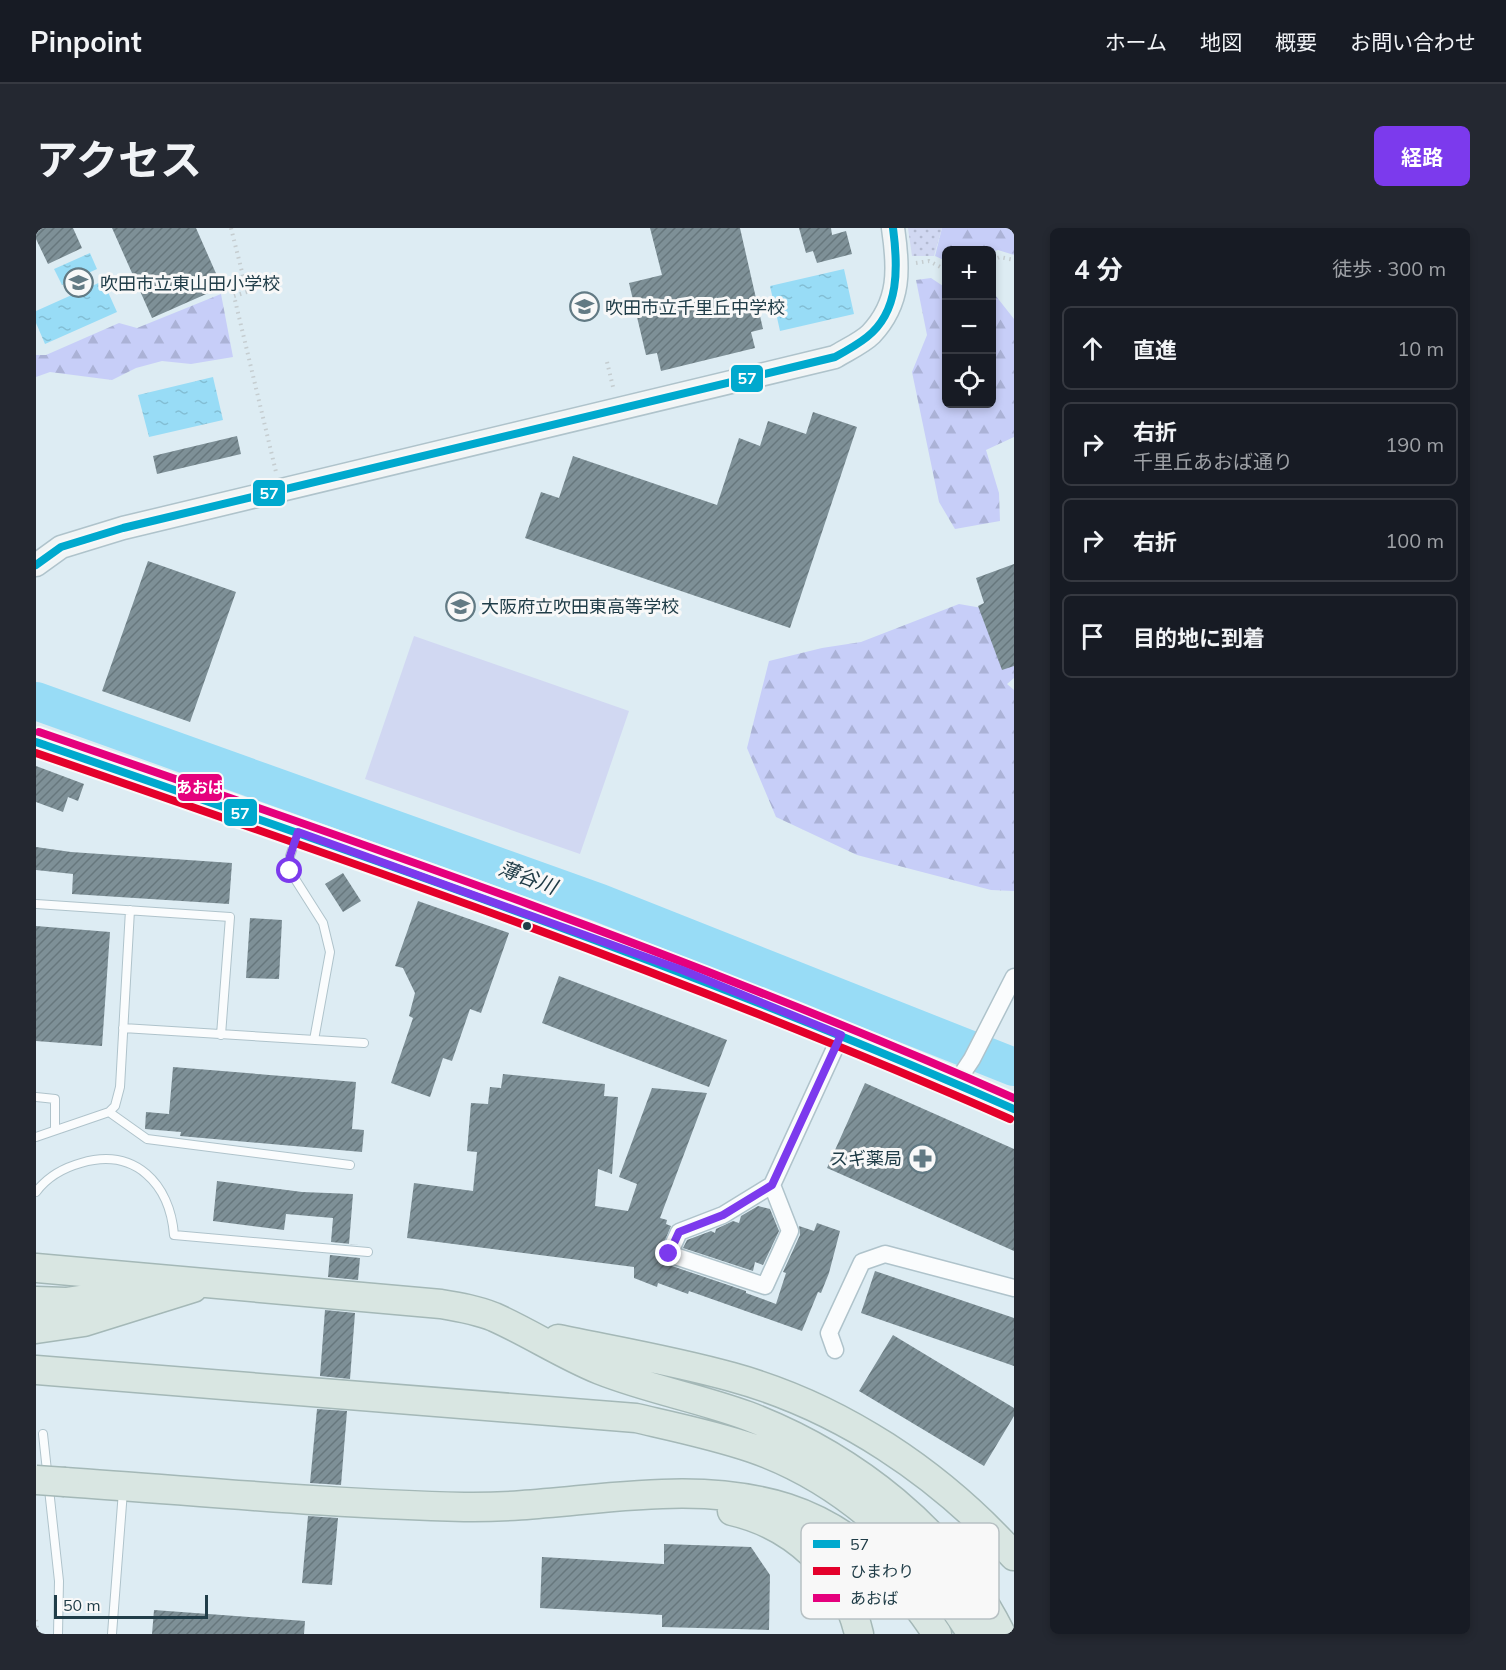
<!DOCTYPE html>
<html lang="ja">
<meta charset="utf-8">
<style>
:root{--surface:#171b24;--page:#242831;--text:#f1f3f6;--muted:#9ea1a6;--line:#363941;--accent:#7c3aed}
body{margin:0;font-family:Mulish,"Noto Sans JP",sans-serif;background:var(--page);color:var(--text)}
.controls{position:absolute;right:18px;top:18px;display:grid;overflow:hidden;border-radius:9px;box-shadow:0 3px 9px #0003}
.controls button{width:54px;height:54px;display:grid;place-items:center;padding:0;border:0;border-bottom:2px solid var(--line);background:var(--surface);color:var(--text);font:30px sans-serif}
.scale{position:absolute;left:18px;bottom:15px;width:154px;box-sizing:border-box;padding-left:6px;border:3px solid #203d48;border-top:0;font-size:16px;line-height:21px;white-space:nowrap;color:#203d48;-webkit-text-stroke:4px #f8f8f8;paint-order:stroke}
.stop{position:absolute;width:18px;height:18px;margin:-14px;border:4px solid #7c3aed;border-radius:50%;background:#fff}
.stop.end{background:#7c3aed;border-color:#fff;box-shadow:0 2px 6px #0008}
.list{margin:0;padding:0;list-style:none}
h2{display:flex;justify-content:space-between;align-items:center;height:78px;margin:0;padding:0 24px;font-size:26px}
h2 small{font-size:20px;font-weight:400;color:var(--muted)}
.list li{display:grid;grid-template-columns:39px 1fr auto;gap:18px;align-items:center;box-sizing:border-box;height:84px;margin:0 12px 12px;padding:0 12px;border:2px solid var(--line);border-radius:9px}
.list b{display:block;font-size:22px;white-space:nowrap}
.list p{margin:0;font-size:20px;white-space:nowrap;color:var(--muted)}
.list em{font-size:20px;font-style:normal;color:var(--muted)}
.icon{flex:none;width:33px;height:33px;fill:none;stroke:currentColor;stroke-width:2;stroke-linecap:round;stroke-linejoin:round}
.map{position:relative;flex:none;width:978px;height:1406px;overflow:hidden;border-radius:9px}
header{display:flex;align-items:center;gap:36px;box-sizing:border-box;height:84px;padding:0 30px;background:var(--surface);border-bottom:2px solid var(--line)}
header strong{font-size:28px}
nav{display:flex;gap:33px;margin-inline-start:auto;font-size:21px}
.intro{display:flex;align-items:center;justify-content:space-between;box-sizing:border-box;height:144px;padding:0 36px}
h1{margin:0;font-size:42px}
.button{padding:15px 27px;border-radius:9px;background:var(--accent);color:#fff;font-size:21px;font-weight:700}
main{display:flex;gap:36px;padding:0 36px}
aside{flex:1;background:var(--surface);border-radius:9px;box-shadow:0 3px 9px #0003}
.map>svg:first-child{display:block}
.forest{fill:url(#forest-firs)}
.park{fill:url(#park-dots)}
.garden{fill:#d1d8f2}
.water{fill:url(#water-ripples)}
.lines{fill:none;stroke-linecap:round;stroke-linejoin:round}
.river{stroke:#98dcf6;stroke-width:38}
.building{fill:url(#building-hatch)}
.lane-casing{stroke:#afc3cb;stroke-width:10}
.street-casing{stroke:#afc3cb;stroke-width:19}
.secondary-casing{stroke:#afc3cb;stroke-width:25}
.highway-casing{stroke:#a4b8b7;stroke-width:31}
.path{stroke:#c5cdd0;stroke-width:4;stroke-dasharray:1.5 4.5;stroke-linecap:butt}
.lane{stroke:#fafcfd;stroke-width:8}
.street{stroke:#fafcfd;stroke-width:16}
.secondary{stroke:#f1f5f6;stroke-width:22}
.highway{stroke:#d9e6e2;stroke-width:28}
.highway-bridge-casing{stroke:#a4b8b7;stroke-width:31;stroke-linecap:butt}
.highway-bridge{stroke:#d9e6e2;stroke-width:28}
.bus-1-casing{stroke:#f8f8f8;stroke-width:12}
.bus-2-casing{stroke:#f8f8f8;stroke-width:12}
.bus-3-casing{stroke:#f8f8f8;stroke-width:12}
.bus-1{stroke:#00a9ce;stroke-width:8}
.bus-2{stroke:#e4002b;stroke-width:8}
.bus-3{stroke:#e5007d;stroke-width:8}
.route{stroke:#7c3aed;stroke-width:8}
.bus-dot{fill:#203d48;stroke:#f8f8f8;stroke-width:2}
.labels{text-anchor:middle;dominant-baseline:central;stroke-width:6;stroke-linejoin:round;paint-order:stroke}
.poi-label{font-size:18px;fill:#203d48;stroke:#f8f8f8;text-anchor:start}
.water-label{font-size:20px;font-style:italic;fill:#203c47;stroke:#f8f8f8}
.key{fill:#f8f8f8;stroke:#b7c0c3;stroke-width:1.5}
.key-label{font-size:16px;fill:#203d48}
.line-badge{stroke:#f8f8f8;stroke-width:2}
.badge-label{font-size:16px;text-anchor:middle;font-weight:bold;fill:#fff}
</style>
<header>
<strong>Pinpoint</strong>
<nav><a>ホーム</a><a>地図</a><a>概要</a><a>お問い合わせ</a></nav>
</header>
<div class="intro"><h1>アクセス</h1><a class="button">経路</a></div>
<main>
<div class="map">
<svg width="978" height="1406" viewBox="0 0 978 1406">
<defs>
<pattern id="forest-firs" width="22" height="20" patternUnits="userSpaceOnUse" patternTransform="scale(1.5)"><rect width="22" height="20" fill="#c7cef8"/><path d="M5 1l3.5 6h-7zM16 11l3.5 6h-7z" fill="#abb2d6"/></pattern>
<pattern id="park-dots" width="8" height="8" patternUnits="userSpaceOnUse" patternTransform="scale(1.5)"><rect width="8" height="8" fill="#d1d8f2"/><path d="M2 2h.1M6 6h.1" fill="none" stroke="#b3bad1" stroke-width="1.8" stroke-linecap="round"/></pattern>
<pattern id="water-ripples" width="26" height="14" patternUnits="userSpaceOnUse" patternTransform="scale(1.5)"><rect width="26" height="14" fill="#98dcf6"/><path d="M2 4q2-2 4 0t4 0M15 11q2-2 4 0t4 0" fill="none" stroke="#83bed4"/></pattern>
<pattern id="building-hatch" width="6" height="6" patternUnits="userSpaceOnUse" patternTransform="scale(1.5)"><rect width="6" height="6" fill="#7e9097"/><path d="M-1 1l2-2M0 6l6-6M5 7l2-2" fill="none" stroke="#67777d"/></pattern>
</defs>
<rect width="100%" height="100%" fill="#ddecf3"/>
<path class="forest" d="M906,0h72v27l-16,-5 -6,2 -46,-2v11l-11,-5z
M895,50l15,10v116h46v-113l22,28v118l-28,13 13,43 1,28 -45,8 -16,-27 -27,-130 15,-37 -11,-55z
M185,66l12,63 -42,7 -29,-3 -26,7 -24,12 -62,-8 -14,5v-22h10l73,-32 18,5z
M923,376l52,9 3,6v59l-7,6 7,6v201l-23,-1 -134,-35 -81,-38 -29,-69 22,-87 53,-13 39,-6z"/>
<path class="park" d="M872,0h34l-8,28h-22z"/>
<path class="garden" d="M378,408l215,75 -49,143 -215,-75z"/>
<path class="water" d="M54,25l7,16 -35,16 -8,-16z
M808,41l10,45 -74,17 -10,-45z
M67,53l14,31 -72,32 -9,-21v-12z
M177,149l10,43 -74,17 -11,-42z"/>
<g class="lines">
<path class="river" d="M0,473l564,202 414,164"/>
</g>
<path class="building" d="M0,0h37l9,20 -34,16 -12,-25z
M76,0h84l26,59 -70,31z
M614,0h90l23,101 -12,3 4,16 -94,23 -4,-18 -11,2 -17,-72 33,-8z
M763,0h32l1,7 14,-4 6,23 -35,9 -4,-12 -7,2z
M777,184l44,15 -67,201 -265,-90 16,-46 18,6 14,-42 144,49 22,-67 21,8 8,-25 38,13z
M201,208l4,18 -84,20 -4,-18z
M112,333l88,31 -46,130 -88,-31z
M978,336v102l-12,4 -24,-64 6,-3 -8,-25z
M0,538l48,18 -6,17 -10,-4 -5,15 -27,-10z
M0,619l35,5 161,11 -3,41 -157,-10 1,-20 -37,-4z
M307,645l18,28 -18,11 -18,-28z
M382,673l91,32 -28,80 -11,-4 -18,52 -9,-3 -13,39 -39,-14 22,-65 -4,-2 6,-23 -12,-25 -8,-2z
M214,690l32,2 -3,59 -33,-1z
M0,698l74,6 -8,114 -66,-5z
M523,748l168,64 -18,47 -167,-64z
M137,839l183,15 -4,47 12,1 -2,22 -182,-16 1,-4 -36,-3 1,-17 23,2z
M467,846l102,10 -1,12 14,1 -6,77 -14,-5 -3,37 33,5 9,-27 -18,-7 33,-89 55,5 -47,125 7,2 -1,4 5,2 -12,30 7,8 80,27v2l30,11 10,-31 -3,-1 17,-37 -1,-9 15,5 3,-8 23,8 -11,42 -8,20 -3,-1 -16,39 -113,-40 -1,3 -30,-11 -1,4 -23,-9v-11l-227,-29 7,-55 59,8 4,-39 -10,-1 4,-48 17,1 2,-17 11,1z
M829,855l149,66v102l-187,-83z
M181,953l85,11 51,2 -4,50 12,1 -30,-3 2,-24 -47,-4 -2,16 -71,-9z
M722,978l12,3 9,22 -16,34 -8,-3 -2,9 -70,-23 4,-8 24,-9 4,2 1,-4 17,-8 6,2 2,-7z
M294,1027l30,3 -2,22 -30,-3z
M839,1043l139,47v48l-153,-53z
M289,1082l30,3 -5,66 -30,-3z
M857,1107l121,73v8l-30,50 -125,-75z
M281,1181l30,2 -6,74 -31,-2z
M272,1288l30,2 -6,67 -30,-2z
M628,1316l87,3 19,28 -1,55 -107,-3v-12l-122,-7 2,-51 122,7z
M118,1382l151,11 -1,13h-152z"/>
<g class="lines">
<defs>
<path id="lane" d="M262,605l-8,23v15l33,52 7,29 -16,88
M0,676l194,13 -9,118
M87,800l241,15
M0,869l19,2v31
M73,884l38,27 203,26
M0,909l73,-25 6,-6 5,-19 10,-177
M0,964c12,-16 27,-24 45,-29 54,-16 89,21 93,72l194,17
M7,1206l16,147 -1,53
M76,1406l11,-143"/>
<path id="street" d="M920,855l16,-24 42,-82
M736,957l18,46 -25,55 -96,-32 10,-22 44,-17 49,-30 69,-150
M799,1122l-6,-17 33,-71 23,-8 129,34"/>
<path id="secondary" d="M0,337l25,-18 62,-19 712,-171c11,-7 27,-14 36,-23 30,-32 28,-66 22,-106
M0,514c329,114 661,223 978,367"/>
<path id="highway" d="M0,1040l405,36c18,3 36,6 53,13 36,16 69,38 106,53 48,19 99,28 148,46 104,40 203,116 253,218
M0,1073l30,1 67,-10
M0,1101l48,-7 109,-34
M522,1111c58,12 117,22 174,38 109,30 207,96 282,179
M0,1142l600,48c39,9 78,17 116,30 93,32 168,104 220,186
M29,1254c133,9 266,22 399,25 108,2 217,-32 323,1 65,21 114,71 150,126
M696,1283c61,14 113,61 127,123"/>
</defs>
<use href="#lane" class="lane-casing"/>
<use href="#street" class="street-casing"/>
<use href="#secondary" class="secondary-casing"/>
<use href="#highway" class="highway-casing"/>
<path class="path" d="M195,0l16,64 -13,4 42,176
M956,32l8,-3 14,3
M880,35l13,-2 17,9
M571,134l7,29
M0,1392l2,14"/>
<use href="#lane" class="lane"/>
<use href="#street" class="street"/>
<use href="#secondary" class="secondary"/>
<use href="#highway" class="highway"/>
<defs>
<path id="highway-bridge" d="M0,1252l29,2"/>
</defs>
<use href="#highway-bridge" class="highway-bridge-casing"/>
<use href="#highway-bridge" class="highway-bridge"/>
<defs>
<path id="bus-1" d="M0,337l25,-18 62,-19 712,-171c11,-6 22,-12 32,-20 33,-26 31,-71 26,-109
M0,514c330,114 658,227 978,367"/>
<path id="bus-2" d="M0,525c328,113 656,226 974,366"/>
<path id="bus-3" d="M3,504c329,113 657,226 975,366"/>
</defs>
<use href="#bus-1" class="bus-1-casing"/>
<use href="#bus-2" class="bus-2-casing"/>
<use href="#bus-3" class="bus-3-casing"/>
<use href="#bus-1" class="bus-1"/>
<use href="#bus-2" class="bus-2"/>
<use href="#bus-3" class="bus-3"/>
</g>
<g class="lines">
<path class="route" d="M254,643v-15l8,-24 384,138 159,65 -69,150 -49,30 -44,17 -10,22"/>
</g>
<defs>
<symbol id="school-ring" viewBox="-11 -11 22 22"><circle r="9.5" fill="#f8f8f8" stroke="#627a84" stroke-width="1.5"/><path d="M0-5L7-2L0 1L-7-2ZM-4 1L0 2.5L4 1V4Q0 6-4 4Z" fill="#627a84"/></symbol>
<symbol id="pharmacy-ring" viewBox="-11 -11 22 22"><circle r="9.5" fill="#f8f8f8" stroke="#627a84" stroke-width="1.5"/><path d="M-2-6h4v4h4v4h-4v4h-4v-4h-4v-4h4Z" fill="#627a84"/></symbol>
</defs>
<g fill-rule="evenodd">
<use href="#school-ring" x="26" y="38" width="33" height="33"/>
<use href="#school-ring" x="532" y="62" width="33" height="33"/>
<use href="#school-ring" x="408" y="362" width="33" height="33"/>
<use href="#pharmacy-ring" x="870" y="914" width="33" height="33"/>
</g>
<circle class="bus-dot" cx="491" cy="698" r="5"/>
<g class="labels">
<g class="poi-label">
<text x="64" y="55">吹田市立東山田小学校</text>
<text x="569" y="79">吹田市立千里丘中学校</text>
<text x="445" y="378">大阪府立吹田東高等学校</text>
<text x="866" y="930" text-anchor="end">スギ薬局</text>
</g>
<g class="water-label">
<text transform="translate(492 649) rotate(20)">薄谷川</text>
</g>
</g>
<rect x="765" y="1295" width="198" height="96" rx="9" class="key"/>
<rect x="777" y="1312" width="27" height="8" fill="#00a9ce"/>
<rect x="777" y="1339" width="27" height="8" fill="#e4002b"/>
<rect x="777" y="1366" width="27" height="8" fill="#e5007d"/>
<g class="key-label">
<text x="814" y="1322">57</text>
<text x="814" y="1349">ひまわり</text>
<text x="814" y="1376">あおば</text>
</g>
<g class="line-badge">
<rect x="694" y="136" width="34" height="29" rx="6" fill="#00a9ce"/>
<rect x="216" y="251" width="34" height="28" rx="6" fill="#00a9ce"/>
<rect x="141" y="545" width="46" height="29" rx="6" fill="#e5007d"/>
<rect x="187" y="570" width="35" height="29" rx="6" fill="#00a9ce"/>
</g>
<g class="badge-label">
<text x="711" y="156">57</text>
<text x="233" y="271">57</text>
<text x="164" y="565">あおば</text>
<text x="204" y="591">57</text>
</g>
</svg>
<div class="controls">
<button>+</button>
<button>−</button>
<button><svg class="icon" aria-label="locate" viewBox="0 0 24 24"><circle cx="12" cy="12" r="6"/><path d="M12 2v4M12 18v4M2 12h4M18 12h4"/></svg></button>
</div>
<div class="scale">50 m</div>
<div class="stop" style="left:254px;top:643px"></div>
<div class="stop end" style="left:633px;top:1026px"></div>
</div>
<aside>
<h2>4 分<small>徒歩 · 300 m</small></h2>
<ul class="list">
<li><svg class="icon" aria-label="ahead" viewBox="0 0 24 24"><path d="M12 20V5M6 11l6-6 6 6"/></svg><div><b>直進</b></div><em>10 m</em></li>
<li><svg class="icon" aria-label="right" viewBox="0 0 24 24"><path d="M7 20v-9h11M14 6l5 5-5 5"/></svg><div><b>右折</b><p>千里丘あおば通り</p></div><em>190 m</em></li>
<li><svg class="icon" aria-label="right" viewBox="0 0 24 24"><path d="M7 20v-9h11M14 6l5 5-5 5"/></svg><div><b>右折</b></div><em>100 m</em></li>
<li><svg class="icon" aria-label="arrive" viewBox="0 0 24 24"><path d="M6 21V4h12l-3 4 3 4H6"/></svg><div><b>目的地に到着</b></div></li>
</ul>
</aside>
</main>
